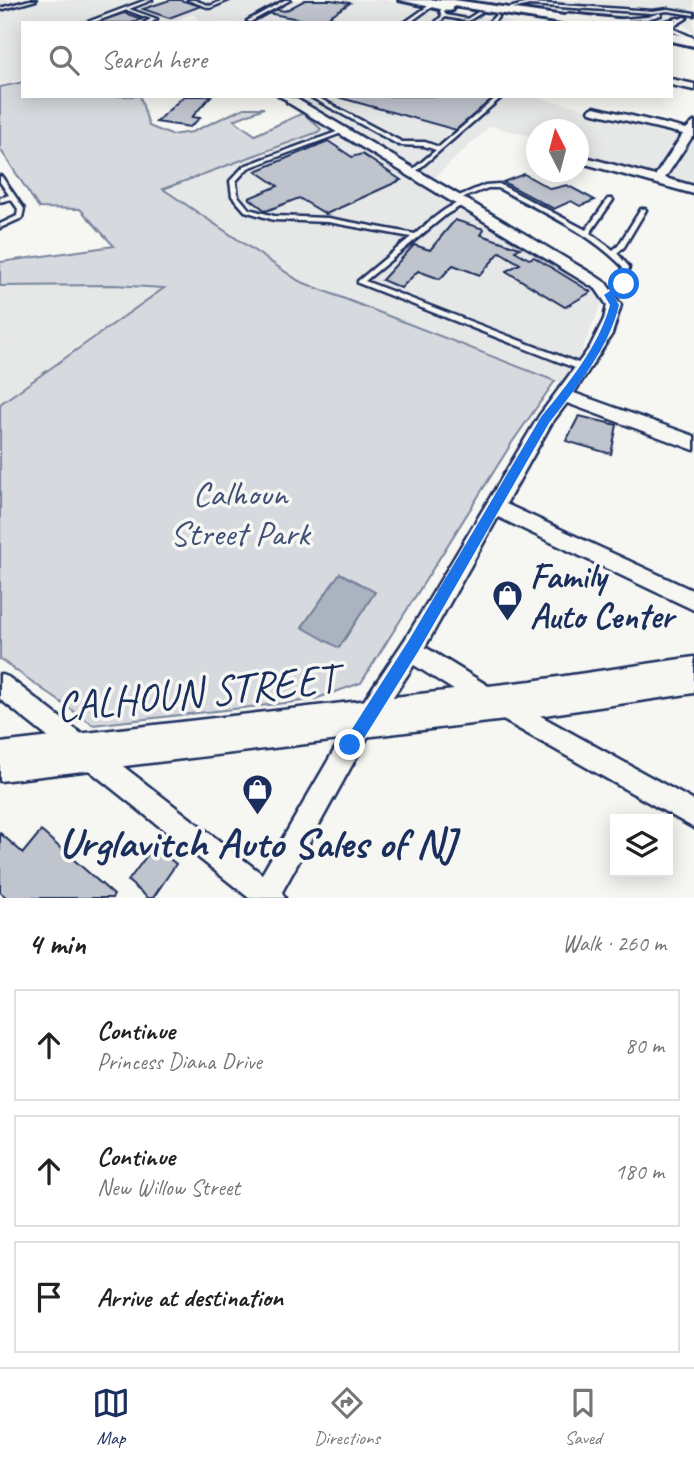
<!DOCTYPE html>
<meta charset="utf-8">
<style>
:root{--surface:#fff;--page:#f6f6f6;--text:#222;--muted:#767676;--line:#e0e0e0;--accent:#1b2f5e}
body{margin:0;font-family:Caveat,sans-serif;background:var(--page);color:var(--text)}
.controls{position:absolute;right:21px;bottom:21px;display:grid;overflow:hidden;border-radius:0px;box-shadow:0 4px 18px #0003}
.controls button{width:63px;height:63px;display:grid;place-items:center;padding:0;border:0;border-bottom:2px solid var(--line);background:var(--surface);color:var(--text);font:35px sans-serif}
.compass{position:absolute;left:526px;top:119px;width:63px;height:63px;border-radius:50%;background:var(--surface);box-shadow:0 4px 18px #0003;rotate:354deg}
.stop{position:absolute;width:21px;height:21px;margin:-16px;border:5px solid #1a73e8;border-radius:50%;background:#fff}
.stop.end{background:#1a73e8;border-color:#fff;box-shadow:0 2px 7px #0008}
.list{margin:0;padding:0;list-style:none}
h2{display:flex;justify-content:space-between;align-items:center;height:91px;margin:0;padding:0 28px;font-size:30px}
h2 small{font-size:23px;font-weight:400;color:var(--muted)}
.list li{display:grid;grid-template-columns:46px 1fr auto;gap:21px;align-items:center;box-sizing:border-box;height:112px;margin:0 14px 14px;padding:0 14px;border:2px solid var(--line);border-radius:0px}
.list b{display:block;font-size:26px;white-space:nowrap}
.list p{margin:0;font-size:23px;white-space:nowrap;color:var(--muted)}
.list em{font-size:23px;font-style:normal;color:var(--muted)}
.icon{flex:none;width:38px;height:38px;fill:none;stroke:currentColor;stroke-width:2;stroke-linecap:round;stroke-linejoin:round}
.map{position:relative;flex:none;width:694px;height:898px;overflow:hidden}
.search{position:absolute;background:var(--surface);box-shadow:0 4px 18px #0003;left:21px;right:21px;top:21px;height:77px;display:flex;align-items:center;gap:18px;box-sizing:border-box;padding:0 24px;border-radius:0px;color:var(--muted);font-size:26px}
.sheet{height:469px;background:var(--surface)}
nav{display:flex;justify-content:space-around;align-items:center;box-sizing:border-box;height:98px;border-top:2px solid var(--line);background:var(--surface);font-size:19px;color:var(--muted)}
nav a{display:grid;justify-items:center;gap:4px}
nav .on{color:var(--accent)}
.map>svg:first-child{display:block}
.built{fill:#e6e7e7}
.green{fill:#d6d9dd;stroke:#78849e;stroke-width:2}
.water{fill:#abb2c0;stroke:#717e99;stroke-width:2}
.building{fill:#c0c4cd;stroke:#1b2f5e;stroke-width:2}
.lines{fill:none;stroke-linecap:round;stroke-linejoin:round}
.service-casing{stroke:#1b2f5e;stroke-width:5}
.minor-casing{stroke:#1b2f5e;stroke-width:5}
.secondary-casing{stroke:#1b2f5e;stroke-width:6}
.primary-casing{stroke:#1b2f5e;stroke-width:5}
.service{fill:#f6f6f2;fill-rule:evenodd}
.minor{fill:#f6f6f2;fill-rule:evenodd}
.secondary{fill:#f6f6f2;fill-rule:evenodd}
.primary{fill:#f6f6f2;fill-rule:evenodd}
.route{fill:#1a73e8}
.labels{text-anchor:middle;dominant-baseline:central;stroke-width:7;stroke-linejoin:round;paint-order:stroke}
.park-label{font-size:35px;fill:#405177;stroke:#f6f6f2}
.poi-label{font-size:35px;font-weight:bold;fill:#1b2f5e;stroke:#f6f6f2;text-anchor:start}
.near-street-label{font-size:42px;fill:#1b2f5e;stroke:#f6f6f2}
.near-poi-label{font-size:42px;font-weight:bold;fill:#1b2f5e;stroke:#f6f6f2}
</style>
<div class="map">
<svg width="694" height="898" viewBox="0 0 694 898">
<rect width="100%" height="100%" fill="#f6f6f2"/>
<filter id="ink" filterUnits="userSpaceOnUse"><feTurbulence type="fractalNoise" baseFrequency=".0143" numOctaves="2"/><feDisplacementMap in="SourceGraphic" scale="14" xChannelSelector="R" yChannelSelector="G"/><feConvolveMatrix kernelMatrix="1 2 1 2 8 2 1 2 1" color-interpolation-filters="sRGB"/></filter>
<g filter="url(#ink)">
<path class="built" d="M0,0h385l133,23h-316l-9,-9 -23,9h-147v56l-23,6z
M455,0h239v34l-13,-11 -37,-8 -18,2 -82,-5z
M299,96h230l165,36v57l-115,-27 -1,-32h-42v15l-5,-9 -41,-10 -57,53 175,110 -41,96 -268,-104 -137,-92 174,-64 -15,-9z
M114,285l51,3 -92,62 -73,54v-118z"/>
<path class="green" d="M23,82v14h117l9,30 22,9 21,-3 52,-24h20l-30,12 21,15 48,-22 18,16 -3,3 -155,57 136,92 256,100 -42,60 -152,242 -49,17 -219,25 -93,-66v-255l164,-116 -50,-3 -114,1v-24l114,-16 -34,-37 -41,-1 -39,-59v-62z"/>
<path class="water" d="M340,573l35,19 -36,56 -37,-21z"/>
<path class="building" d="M170,0h10l21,6 -32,12 -26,-9z
M305,0h26l19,3 -31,20 -52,-10 6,-4 12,2z
M124,13l18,6 -10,4h-38z
M184,96h27l-19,21 8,1 -10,9 -34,-5z
M334,96h152l7,2 -37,32z
M328,141l24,16 10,-3 39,26 -75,34 -27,-16 -33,13 -17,-13 29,-12 -22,-15z
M524,174l27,15 16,-4 28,15 -15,6 -9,-5 -17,8 -51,-27z
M455,220l29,9 -3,6 39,13 -5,3 14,8 5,-2 57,35 -26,15 -59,-36 14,-7 -20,-12 -20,23 -27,-10 -13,14 -22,-8 -17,17 -19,-8 32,-35 16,5z
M579,416l38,9 -6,29 -45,-13z
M41,831l73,64 -2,3h-105l-7,-6v-59l23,20z
M154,846l22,18 -23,34h-5l-20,-17z"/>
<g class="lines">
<defs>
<path id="service" d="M30,0h6l-36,10v-2z
M146,0h6l-23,9 28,10 -7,4h-6l7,-4 -24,-9 -35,13h-7z
M188,0h6l16,6 14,-6h5l-19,8z
M285,0h5l-40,22 -3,-1z
M531,0h4l-3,3 120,8 16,-2 26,4v2l-26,-4 -16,2 -123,-8 -25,6 -2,-1 26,-7z
M431,4l3,1 -25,18h-5z
M444,6l3,1 -3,4 2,4 21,4 11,-7 3,1 -13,8 -23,-4 -6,6h-4l7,-7 -2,-5z
M660,13l1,2 -14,4 -33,2 -2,-1 35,-3z
M496,15l3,1 -6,7h-5z
M684,17l3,1 -13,8v3l20,9v3l-23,-10v-7l7,-4 -20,3 20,-5 2,1z
M279,96h7l7,4 -4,1z
M309,96h6l87,46h23l14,5 59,-51h5l-90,78 -2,-1v-2l25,-21 -12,-4 -25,-1z
M342,130l5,1 -99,37 -12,13 2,15 11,13 25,7 54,2 87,16c15,-12 32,-30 51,-33v2l-19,11 -82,67 221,85 1,2 -1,2h-6l-222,-87v-2l53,-44 -83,-15 -54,-2 -29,-9 -13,-15 -2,-15 14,-15z
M0,176l2,1 22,32 -2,9 -22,10v-4l17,-8 1,-7 -7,-10 -11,3v-4l9,-3 -9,-13z
M499,184l87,46 22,-31h4l1,1 -23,33 23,17 5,-4 23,-37h4l1,1 -22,37 -7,6 12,14 -3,18 -14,12h-6v-4l15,-10 2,-16c-35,-36 -81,-55 -125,-79h-10l-31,12 -3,-2 31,-13z"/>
<path id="minor" d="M671,79l23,5v6l-23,-5z
M287,98h8l299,177 12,8 15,22 -9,29 -38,59 120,43v14l-127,-47 -16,21 -45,80 188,87v19l-196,-93 -73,130 78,48 191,106v27l-207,-117 -73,-46 -41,62 -91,165 3,6h-36l-249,-199v-25l8,3 254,197 95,-163 49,-73 133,-222 51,-69 14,-28 3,-14 -11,-16 -309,-187z
M594,107l92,22 8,-7v15h-2l-27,41 29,8v8l-116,-32v-7l77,21 28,-42 -93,-22 -1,-2z"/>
<path id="secondary" d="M399,0h55l110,16 5,-2 58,6 6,3h-72l-108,-17v4l-4,1z
M671,33l23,5v8l-23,-5z"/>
<path id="primary" d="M694,657v36l-163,24 -531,64v-38l531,-62z"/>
</defs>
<use href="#service" class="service-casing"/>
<use href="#minor" class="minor-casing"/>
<use href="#secondary" class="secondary-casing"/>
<use href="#primary" class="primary-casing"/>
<use href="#service" class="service"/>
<use href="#minor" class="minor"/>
<use href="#secondary" class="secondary"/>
<use href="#primary" class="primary"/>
</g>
</g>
<path class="route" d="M624,281l4,3 -14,12 5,9c-10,43 -43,83 -70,118l-130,227 -63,101 -6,2 -5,-2 -3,-6 3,-5 64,-100 132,-223c27,-33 58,-71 69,-112l-6,-10z"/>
<defs>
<symbol id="shop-pin" viewBox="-11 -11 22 30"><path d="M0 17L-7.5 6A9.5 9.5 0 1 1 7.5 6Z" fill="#1b2f5e" stroke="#f6f6f2"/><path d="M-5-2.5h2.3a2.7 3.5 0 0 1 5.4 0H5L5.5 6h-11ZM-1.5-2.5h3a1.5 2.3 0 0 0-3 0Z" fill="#fff"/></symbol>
</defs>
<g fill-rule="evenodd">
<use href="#shop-pin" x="490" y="578" width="35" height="47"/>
<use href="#shop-pin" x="240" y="772" width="35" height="47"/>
</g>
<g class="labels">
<g class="park-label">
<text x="240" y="493">Calhoun<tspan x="240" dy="40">Street Park</tspan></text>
</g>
<g class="poi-label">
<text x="530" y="576">Family<tspan x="530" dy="40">Auto Center</tspan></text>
</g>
<g class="near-street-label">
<text transform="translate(196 693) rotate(-6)">CALHOUN STREET</text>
</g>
<g class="near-poi-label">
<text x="257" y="843">Urglavitch Auto Sales of NJ</text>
</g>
</g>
</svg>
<div class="controls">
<button><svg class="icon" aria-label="layers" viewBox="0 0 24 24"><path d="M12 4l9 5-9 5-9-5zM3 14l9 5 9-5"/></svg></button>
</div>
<svg class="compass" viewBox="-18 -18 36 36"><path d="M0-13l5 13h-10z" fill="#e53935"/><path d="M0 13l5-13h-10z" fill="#767676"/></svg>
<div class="stop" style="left:624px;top:284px"></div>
<div class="stop end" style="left:350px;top:745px"></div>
<div class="search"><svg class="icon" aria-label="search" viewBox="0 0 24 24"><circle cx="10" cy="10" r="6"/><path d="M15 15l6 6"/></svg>Search here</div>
</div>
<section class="sheet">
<h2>4 min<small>Walk · 260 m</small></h2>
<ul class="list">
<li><svg class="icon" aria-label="ahead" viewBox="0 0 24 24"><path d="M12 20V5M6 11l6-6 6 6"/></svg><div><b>Continue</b><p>Princess Diana Drive</p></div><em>80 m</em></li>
<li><svg class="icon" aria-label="ahead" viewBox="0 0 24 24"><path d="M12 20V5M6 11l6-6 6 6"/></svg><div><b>Continue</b><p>New Willow Street</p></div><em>180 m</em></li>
<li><svg class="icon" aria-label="arrive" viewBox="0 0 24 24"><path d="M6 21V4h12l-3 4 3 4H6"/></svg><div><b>Arrive at destination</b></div></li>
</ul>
</section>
<nav>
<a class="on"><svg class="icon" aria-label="map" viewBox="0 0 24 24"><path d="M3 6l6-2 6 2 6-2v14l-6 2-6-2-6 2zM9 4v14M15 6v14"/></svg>Map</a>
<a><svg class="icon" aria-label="directions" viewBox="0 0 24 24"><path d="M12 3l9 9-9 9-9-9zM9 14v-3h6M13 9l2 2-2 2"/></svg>Directions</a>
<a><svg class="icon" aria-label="saved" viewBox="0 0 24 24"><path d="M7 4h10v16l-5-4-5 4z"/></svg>Saved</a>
</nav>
